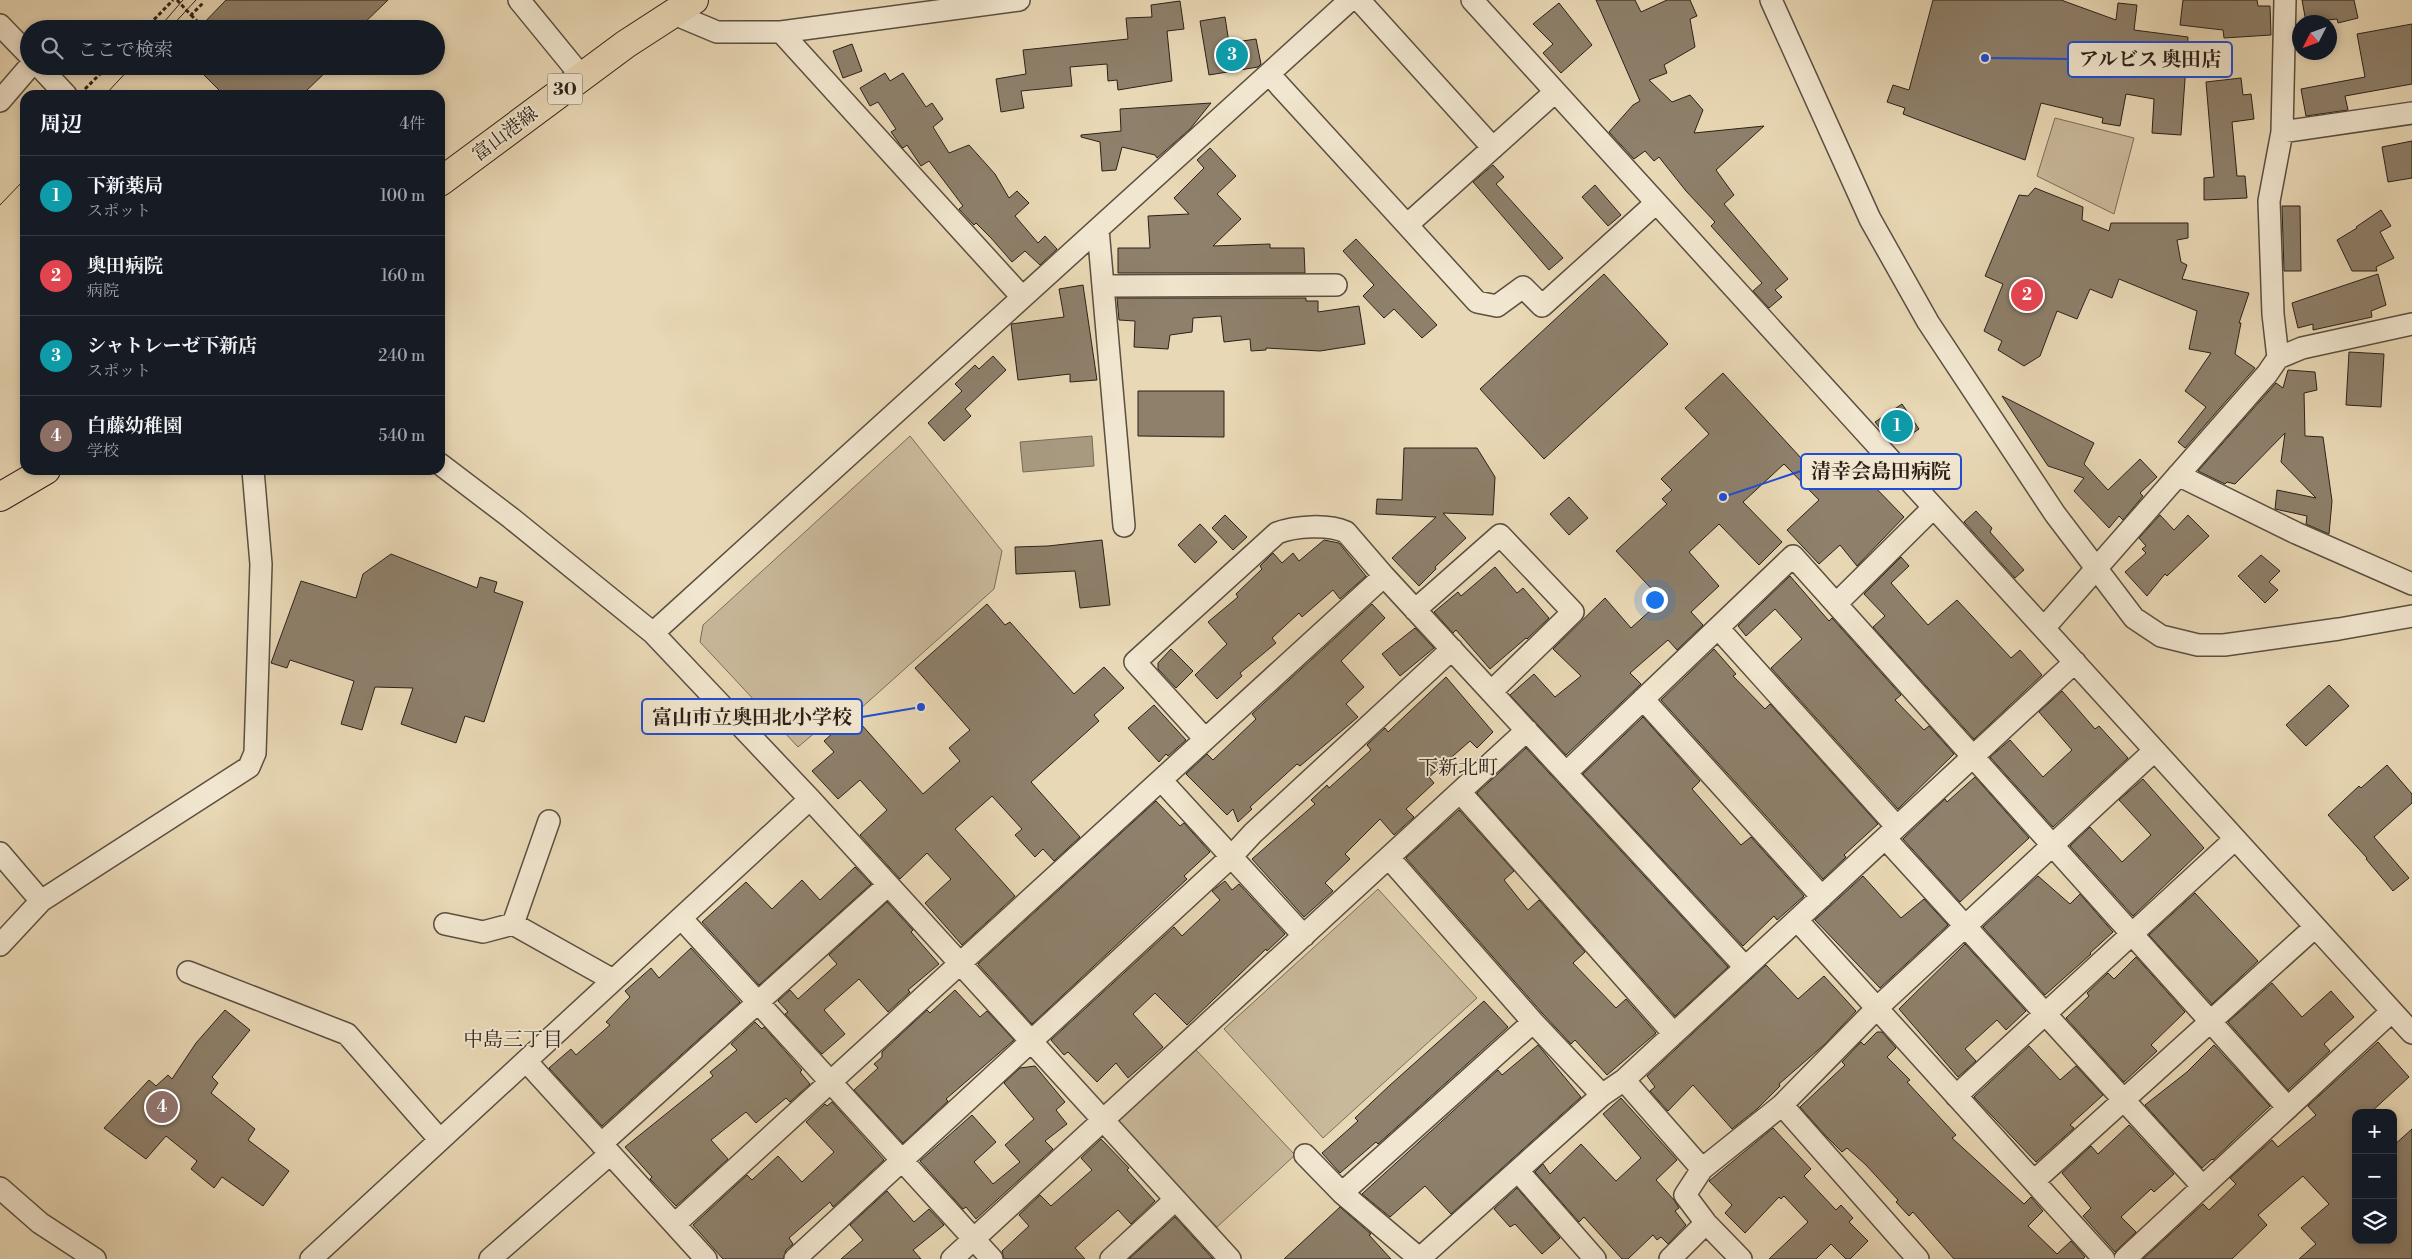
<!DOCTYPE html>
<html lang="ja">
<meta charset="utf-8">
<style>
:root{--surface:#171b24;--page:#20242c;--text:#f1f3f6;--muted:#9ea1a6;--line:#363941;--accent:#0b8043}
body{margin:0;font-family:"Libre Bodoni","Noto Serif JP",serif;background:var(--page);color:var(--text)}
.controls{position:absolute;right:15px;bottom:15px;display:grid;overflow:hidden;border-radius:10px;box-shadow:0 2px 8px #0003}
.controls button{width:45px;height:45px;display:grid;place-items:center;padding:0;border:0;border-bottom:1px solid var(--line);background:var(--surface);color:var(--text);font:25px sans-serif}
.compass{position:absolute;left:2292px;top:15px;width:45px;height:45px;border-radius:50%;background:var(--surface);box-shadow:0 2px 8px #0003;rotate:228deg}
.you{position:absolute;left:1654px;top:599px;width:18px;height:18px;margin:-12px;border:4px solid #fff;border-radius:50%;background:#1a73e8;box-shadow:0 0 0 8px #1a73e833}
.badge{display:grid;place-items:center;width:32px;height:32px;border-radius:50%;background:var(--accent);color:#fff;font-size:16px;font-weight:700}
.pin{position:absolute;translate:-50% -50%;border:2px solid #fff;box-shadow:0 1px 5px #0006}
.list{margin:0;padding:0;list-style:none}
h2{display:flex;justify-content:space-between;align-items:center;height:65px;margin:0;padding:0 20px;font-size:21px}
h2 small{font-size:16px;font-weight:400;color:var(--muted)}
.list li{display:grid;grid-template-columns:32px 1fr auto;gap:15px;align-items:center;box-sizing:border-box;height:80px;padding:0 20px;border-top:1px solid var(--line)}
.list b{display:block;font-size:19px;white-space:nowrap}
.list p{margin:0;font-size:16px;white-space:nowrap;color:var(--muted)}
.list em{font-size:16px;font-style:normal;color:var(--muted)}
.icon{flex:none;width:28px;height:28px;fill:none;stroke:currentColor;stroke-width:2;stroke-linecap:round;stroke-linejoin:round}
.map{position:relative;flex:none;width:2412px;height:1259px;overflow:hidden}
.search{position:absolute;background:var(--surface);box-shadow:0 2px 8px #0003;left:20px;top:20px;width:425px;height:55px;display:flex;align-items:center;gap:12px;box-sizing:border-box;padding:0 18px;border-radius:28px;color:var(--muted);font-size:19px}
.panel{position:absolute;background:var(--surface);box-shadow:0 2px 8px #0003;left:20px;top:90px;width:425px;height:385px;border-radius:15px}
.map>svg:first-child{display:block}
.green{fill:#c9b99b;stroke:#7a6d5a}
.water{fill:#a89a80;stroke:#766a57}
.building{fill:#8e806b;stroke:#2b211a}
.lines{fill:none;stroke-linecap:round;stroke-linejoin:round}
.minor-casing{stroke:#5a4f41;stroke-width:24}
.major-casing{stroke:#2b211a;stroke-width:30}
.path{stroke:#2b211a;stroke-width:3;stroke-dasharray:4 2.5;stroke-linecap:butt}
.minor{stroke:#f1e6cf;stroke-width:21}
.major{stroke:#e9d8b5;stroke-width:28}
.tram{stroke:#2b211a;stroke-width:1}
.labels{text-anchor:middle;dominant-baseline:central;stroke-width:4;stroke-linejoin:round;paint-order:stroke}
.shield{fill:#f1e6cf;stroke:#665c50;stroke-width:1}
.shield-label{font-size:18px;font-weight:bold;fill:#2b211a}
.street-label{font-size:19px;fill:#2b211a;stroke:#f1e6cf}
.neighbourhood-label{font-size:20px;fill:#2b211a;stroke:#f1e6cf}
.leader{fill:none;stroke:#1d4ed8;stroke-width:2}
.callout-dot{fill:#1d4ed8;stroke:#f1e6cf;stroke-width:2}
.callout{fill:#f1e6cf;stroke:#1d4ed8;stroke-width:2}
.callout-label{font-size:20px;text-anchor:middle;font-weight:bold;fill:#2b211a}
</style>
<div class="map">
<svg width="2412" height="1259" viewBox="0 0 2412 1259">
<rect width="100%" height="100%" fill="#e9d8b5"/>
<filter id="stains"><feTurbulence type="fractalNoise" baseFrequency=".004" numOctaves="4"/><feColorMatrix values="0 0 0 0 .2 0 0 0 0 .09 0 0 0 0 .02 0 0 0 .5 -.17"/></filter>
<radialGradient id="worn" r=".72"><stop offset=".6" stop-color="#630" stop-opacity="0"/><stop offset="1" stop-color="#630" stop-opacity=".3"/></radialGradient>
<path class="green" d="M2055,118l79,20 -20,76 -77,-38z
M910,436l92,115 -8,38 -134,120h-17l-45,38 -98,-105 3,-17z
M1378,889l99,109 -154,140 -99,-109z
M1196,1050l99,105 -78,72 -98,-103 1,-8z"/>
<path class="water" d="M1092,436l2,30 -71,6 -3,-30z"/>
<path class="building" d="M226,0h162l-30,29h-160z
M1596,0h39l6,12 26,-12h23l7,16 -7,3 5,28 -31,18 3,8 -18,7 23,22 18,-7 13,15 -9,23 70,-7 -48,44 18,25 -10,9 64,75 -13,11 7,7 -13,11 -16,-17 9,-8 -51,-57 4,-4 -29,-31 -27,-34 -5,4 -9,-10 -11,8 -25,-27 24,-27 7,-4z
M1933,0h128l55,20 2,-17 19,2 -3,25 54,7 -7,98 -29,-2 2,-34 -28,-5 -6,32 -18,-3 1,-5 -62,-15 -16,57 -122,-46 2,-6 -18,-6 6,-17 16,5z
M2183,0h74l1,6h12l1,29 -47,3 -1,-8 -43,-5z
M2302,0h52l4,18 -20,5 -1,-4 -31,3z
M1180,1l4,28 -17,2 5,50 -54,9 -1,-10 -9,1 -1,-17 -37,3 2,19 -51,5 3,17 -23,4 -5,-33 30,-5 -3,-24 105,-11 -2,-21 26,-1 -1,-12z
M1559,3l33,42 -31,28 -18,-20 10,-9 -20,-20z
M1225,17l4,26 27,-4 5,25 -3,3 -49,8 -9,-54z
M2412,24v60l-67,12 3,14 -42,6 -5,-27 64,-12 -8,-43z
M852,44l10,27 -19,7 -10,-27z
M195,66h137l-30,29h-78z
M885,73l5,8 13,-8 23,34 6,-4 11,16 -10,8 16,26 20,-8 26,29 14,24 8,-7 12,12 -14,13 23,27 7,-7 12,13 -17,16 -15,-14 -13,11 -21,-24 -15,-15 -2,2 -15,-16 4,-3 -34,-45 -8,5 -14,-21 -4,3 -2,-2 -10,-14 5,-3 -18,-27 -8,4 -10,-18z
M2241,78l2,17 8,-1 3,25 -22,3 5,54h8l2,22 -43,2v-22l10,-1 -8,-95z
M1211,103l-21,26 -33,29 -2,-3 -33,-8 -6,23 -14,1 -2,-29 -19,-5v-2l40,-4 -1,-22z
M2412,141v37l-24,4 -6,-35z
M1210,148l26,28 -19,18 24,25 -28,27 57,-2v4h34l1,25h-187v-25h32l-2,-32 41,-2 -15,-16 30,-30 -7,-8z
M1493,165l11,12 -8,7 67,74 -14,12 -76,-88z
M1595,185l26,30 -13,11 -26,-29z
M2035,188l48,19 -1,13 27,11 2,-8h77v15l-11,2 4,22 6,3 -5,14 67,14 -10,30h2l-6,31 20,14 -70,80 -7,-6 28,-35 -21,-16 26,-38 -22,-4 8,-38 -78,-32 -7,19 -22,-9 -13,30 -20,-8 -17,45 -16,10 -26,-16 4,-9 -18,-10 19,-47 -18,-8 34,-81 9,1z
M2282,206h18l1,65h-17z
M2381,210l10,16 -11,6 14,26 -18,9 1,4h-25l-15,-31 20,-12 -1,-1z
M1356,239l81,86 -15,13 -28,-29 -10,9 -21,-22 11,-11 -31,-34z
M1604,274l64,70 -124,115 -64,-70z
M2378,274l8,31 -15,6 1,6 -59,13v-6l-15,4 -6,-25z
M1083,285l14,95 -27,2v-8l-52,6 -7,-56 53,-7 -5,-28z
M1117,298h189v3h12v11l41,-6 6,38 -45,7 -54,-3v2l-15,1 -1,-12 -26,3 -3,-26 -28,2 -1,14 -22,3 -2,14 -34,-2 1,-26 -16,-1z
M2349,352l35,2 -3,53 -35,-2z
M993,356l13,14 -41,39 6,7 -27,25 -16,-18 34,-32 -7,-7 20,-19 4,4z
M2288,370l27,2 2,18 -13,3 1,43 18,1 9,64 -3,33 -23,-10 1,-8 -32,-7 2,-19 39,8 -35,-36 4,-29 -50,51 -8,-2 -2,2 -27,-13 78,-88 7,5z
M1723,373l89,97 18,-16 31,33 7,-7 36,37 -47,49 -17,-21 -21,19 -32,-34 32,-30 -35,-36 -41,38 39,40 -23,23 -40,-41 -30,28 30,34 -28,26 12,13 -26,25 -9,-10 -38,33 11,11 -75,71 -56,-60 24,-21 21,23 26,-21 -28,-27 52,-51 26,30 31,-28 -46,-49 51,-47 -5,-5 10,-9 -11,-11 48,-45 -24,-26z
M1138,391h86v46l-86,-1z
M2002,396l92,47 -10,21 24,26 32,-31 17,18 -17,16 3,3 -20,24 -4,-4 -10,12 -35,-37 10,-13 -36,-12z
M1902,404l17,25 -19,13 -2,-3 -6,4 -17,-21z
M1404,448h73l18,29 -2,38 -50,-2 23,25 -31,29 1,2 -17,17 -27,-28 44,-41 -60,-3 1,-15 25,1z
M1569,497l19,21 -19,17 -19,-21z
M1976,511l16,17 -2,4 34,38 -9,8 -51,-56z
M1225,515l22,22 -14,13 -21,-22z
M2160,515l14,15 14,-15 21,21 -42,40 -2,-2 -18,22 -22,-24 21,-19 -4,-4 4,-3 -7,-8z
M1200,524l17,18 -22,21 -17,-18z
M1102,540l8,65 -30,3 -5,-37 -59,3 -1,-27 33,-1z
M1324,540l15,3 27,33 -26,23 -7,-9 -31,27 -3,-4 -27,25 4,5 -36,30 2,3 -25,23 -22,-24 32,-31 -19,-22 30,-25 -2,-3 26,-25 -2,-3 13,-13 9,10 11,-10 6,8z
M391,554l86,34 3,-11 17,5 -3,10 29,10 -39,120 -19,-6 -9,27 -55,-19 12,-36 -38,-1 -13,43 -21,-6 13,-43 -64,-21 -3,8 -16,-5 30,-82 55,17 7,-24z
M2261,555l19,16 -11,11 9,8 -13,13 -27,-27z
M1901,557l8,9 -18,17 37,42 29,-25 54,58 9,-8 22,25 -68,64 -101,-112 12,-11 -21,-22z
M1495,567l22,26 6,-5 26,30 -22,21 -1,-1 -36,31 -34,-39 -3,3 -19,-21 24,-20 3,4z
M1790,576l39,45 3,-3 69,77 -6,5 29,30 5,-4 25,28 -56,55 -127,-141 31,-29 -27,-30 -29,27 -8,-10z
M987,604l18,21 5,-3 64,72 30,-27 20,21 -30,27 5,6 -68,61 49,55 -26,24 -11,-12 -8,8 -20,-22 7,-6 -30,-33 -37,33 60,67 -53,49 -37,-42 26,-24 -24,-26 -27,26 -40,-44 27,-25 -27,-30 -22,19 -26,-28 22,-19 -10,-11 29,-26 70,79 37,-33 -11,-13 21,-18 -55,-62z
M1372,604l13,14 -44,43 23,26 -18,17 12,13 -58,49 -3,-2 -47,43 2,2 -14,13 -5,-13 -6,6 -41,-41 21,-20 6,6 43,-41 -4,-5z
M1415,628l19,20 -34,28 -18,-22z
M1171,649l22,22 -17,17 -18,-19v-6z
M1714,649l22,25 -3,2 32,33 5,-5 108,120 -34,31 2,2 -23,22 -162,-179z
M1446,677l47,55 -16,16 -7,-7 -41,36 5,6 -28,26 8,8 -20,18 -14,-16 -35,35 5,5 -25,24 8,8 -29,26 -52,-58 63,-55 -4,-4 16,-15 2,3 42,-38 -4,-5 18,-17 3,4z
M2329,685l20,21 -43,40 -20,-21z
M2062,691l33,38 4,-3 29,32 -75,69 -63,-70 20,-17 33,37 29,-27 -33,-38z
M1154,705l32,35 -18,16 -2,-2 -7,8 -31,-34z
M1643,717l57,64 -8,8 49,56 10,-8 53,59 -27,24 -3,-4 -31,30 -160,-172z
M1526,748l202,219 -53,49 -198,-223z
M2387,765l25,29v9l-38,34 35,41 -16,13 -27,-32 1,-1 -39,-43 31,-29 2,2z
M1975,777l54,61 -69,64 -57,-63 42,-40 2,3z
M2143,779l61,69 -71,68 -63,-70 20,-19 32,35 29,-27 -32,-35z
M1156,801l24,25 4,-3 26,29 -26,24 3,3 -155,145 -54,-60z
M1459,810l55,61 -10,9 24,30 11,-10 46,52 -12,11 43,45 10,-9 30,34 -49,42 -32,-35 -4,4 -28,-30 -137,-156z
M855,867l16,17 -112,101 -57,-63 44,-40 26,27 30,-29 18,20z
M1863,876l38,42 23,-19 24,26 -68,63 -65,-68z
M2038,876l32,28 10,-10 33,38 -23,21 1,1 -46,41 -62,-68z
M1225,881l7,9 7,-6 46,50 -18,17 -1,-2 -79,76 -32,-32 -22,21 30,33 -35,31 -12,-15 -19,19 -29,-30 -4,3 -13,-15 123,-113 8,9 38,-36 -8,-9z
M2195,893l63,68 -46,43 -63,-69z
M887,902l26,28 -2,2 28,32 -31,26 2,2 -22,20 -29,-33 -35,31 21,24 -23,20 -37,-40 3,-2 -10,-11 12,-11 8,9 39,-35 -8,-9z
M1965,944l61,67 -20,19 -9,-10 -32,29 11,12 -18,16 -59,-68z
M691,948l49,54 -138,124 -53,-58 22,-19 5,6 34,-30 -4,-3 24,-25 -5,-6 26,-23 8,10z
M2136,957l49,55 -34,33 6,6 -33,31 -58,-64 23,-22 -2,-3 21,-20 6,6z
M1766,965l32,34 26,-23 32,35 -31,33 -46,40 1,2 -23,23 -25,20 -39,-44 -25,26 -18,-20 5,-4 -8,-11z
M2272,983l30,34 29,-26 23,26 -30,27 6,7 -42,39 -60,-68z
M955,990l25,27 7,-6 27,29 -68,59 2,2 -45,42 -49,-53 24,-22 -4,-4 8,-7v-5l45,-42 3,3z
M1484,1001l24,26 -130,117 -2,-2 -36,31 -18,-20 36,-32 -3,-3 34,-32z
M225,1010l25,20 -38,47 6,6 -7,10 44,36 -7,11 41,31 -26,35 -41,-29 -8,11 -23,-19 6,-8 -31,-25 -20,23 -42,-31 45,-48 7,6 12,-11 4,4 24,-36z
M755,1022l7,7 2,-2 38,43 -2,2 10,12 -20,18 -4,-4 -30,25 -10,-11 -35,28 17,19 -52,47 -26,-27 2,-2 -27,-30 88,-71 -3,-4 27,-22 -6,-6z
M1877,1032h5l14,16 -9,9 23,23 -3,2 49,53 -4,3 72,66 7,-7 12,14 -15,15 29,28 14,-13 14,16 -2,2h-129l-41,-47 -4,4 -13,-14 2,-2 -32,-35 -19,-17 -5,4 -17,-17 -25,-28 45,-42 -3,-3 19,-20 3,3z
M2378,1042l31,35 -39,36h-14v127h37v-94l19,-17v130h-113l17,-15 -15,-16 28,-24 -26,-28 -45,39 9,10 -35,34h-89l60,-55 6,6 27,-26 -6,-6 42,-38 6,7 38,-32 -8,-9z
M1538,1045l43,52 -130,117 -26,-28 -35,31 -28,-23 136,-124 4,5z
M2214,1045l56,61 -57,54 -1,-1 -10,9 -57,-63 42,-33z
M2029,1046l31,34 16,-14 27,29 -33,30 4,3 -38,34 -62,-65z
M1035,1066l30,36 -9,8 11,14 -22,17 8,8 -77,70 -10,-12 -3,2 -43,-48 52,-46 24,27 -22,20 19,22 27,-22 -15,-17 29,-26 -30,-36 16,-15z
M1621,1098l56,62 -21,20 18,20 5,8 -4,3 11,14 -18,19 -7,-7 -4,3 -4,-5 -25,24h-6l-38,-42 -5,5 -44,-50 8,-8 7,10 31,-30 35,37 25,-23 -38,-44z
M832,1102l52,58 -51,47 -3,-5 -41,36 4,6 -7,6 -3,9h-60l-30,-34 54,-50 5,5 26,-24 24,26 32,-30 -28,-30 19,-18 2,2z
M2129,1125l45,49 -20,18 -3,-3 -30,28 15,15 -21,20 -32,-36 8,-8 -29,-35 29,-27 7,8z
M1773,1128l38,41 -7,7 32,34 5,-5 12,13 -4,4 19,19 -18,18h-4l-15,-15 -15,15h-47l39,-37 -24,-26 -3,3 -2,-2 -34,36 -20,-20 7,-8 -23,-24z
M1101,1139l28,29 -2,2 28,31 -24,23 -13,-14 -43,38 10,11h-81l-2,-8 27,-25 -10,-11 21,-20 11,11 41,-36 -11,-12z
M1517,1188l43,50 -18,16 -27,-30 -5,3 -16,-18z
M887,1191l27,31 15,-13 15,16 -31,25 8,9h-80l22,-19 -13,-15z
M1340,1207l31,27 -2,1 22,24h-107z
M1175,1217l38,42h-84z"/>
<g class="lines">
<defs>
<path id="minor" d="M519,0l63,77
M1359,0l134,148
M1472,0l940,1033
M1771,0l99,219 58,103 127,192 79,104 27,18 37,9h26l115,-16 73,-13
M674,14l43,18h64l238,-32
M0,25l29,30
M781,32l241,265
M39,66l27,29
M1269,74l138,151 148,-133
M0,101l30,-35
M2282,132l130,-19
M1407,225l70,77 20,4 26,-19 19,19 114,-103
M1098,229l26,297
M1104,286l232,-1
M2278,358l-5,-44 -4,-113 13,-69 3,-132
M440,464l71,54 142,115 157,166 420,460
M2178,475l118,58 116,51
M1836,604l97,-96
M1415,610l85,-75 73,77 -82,80
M1718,628l179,199
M2044,628l223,-254 11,-16 24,-10 110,-24
M653,633l697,-633
M1643,699l179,198
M1205,739l-70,-77 142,-129c18,-7 51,-9 69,-1l38,44
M1566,773l227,-217 495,552
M1161,780l143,156
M1460,792l214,242
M549,821l-36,103 100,56
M1885,838l318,349
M0,853l41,48
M1389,858l144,164 69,73
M681,918l311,341
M1797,920l307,339
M445,924l38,8 30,-8
M0,945l41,-44 208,-134 6,-14 6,-189 -8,-94
M188,972l159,62 93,106
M526,1061l180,198
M1624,1080l78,89
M1956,1096l278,-256
M1782,1105l136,154
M601,1144l287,-259
M1305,1155l37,38 78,66
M1518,1171l77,88
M2034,1181l281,-254
M0,1188l40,35 55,36
M1342,1193l191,-171
M675,1224l709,-648 361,391
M311,1259l499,-460
M490,1259l120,-105
M795,1259l436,-402 22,-24 199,-184
M952,1259l575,-529
M1111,1259l64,-59
M1419,1259l183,-164 22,-15 451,-418
M1670,1259l36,-36
M1741,1259l-35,-36 -21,-28 17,-26 80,-64 95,-97 277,-257
M2125,1259l266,-247"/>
<path id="major" d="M440,182l186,-138 68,-44
M0,497l46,-27"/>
</defs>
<use href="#minor" class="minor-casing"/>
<use href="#major" class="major-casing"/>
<path class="path" d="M177,0l14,15 13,-13
M191,15l6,6
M145,29l28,-29
M85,89l23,-23"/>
<use href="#minor" class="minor"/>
<use href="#major" class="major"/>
<path class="tram" d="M158,29l25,-29
M169,29l27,-29
M105,95l27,-29
M0,205l25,-26"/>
</g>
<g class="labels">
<rect class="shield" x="547.5" y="73.5" width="35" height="31" rx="4"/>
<g class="shield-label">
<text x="565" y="89">30</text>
</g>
<g class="street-label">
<text transform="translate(505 134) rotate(-37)">富山港線</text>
</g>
<g class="neighbourhood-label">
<text x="1458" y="768">下新北町</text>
<text x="513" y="1040">中島三丁目</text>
</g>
</g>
<path class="leader" d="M1985 58L2068 59M1723 497L1801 471M921 707L862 717"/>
<g class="callout-dot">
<circle cx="1985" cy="58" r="5"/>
<circle cx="1723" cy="497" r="5"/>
<circle cx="921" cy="707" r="5"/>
</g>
<g class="callout">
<rect x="2068" y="42" width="164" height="35" rx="5"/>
<rect x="1801" y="454" width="160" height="35" rx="5"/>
<rect x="642" y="699" width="220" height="35" rx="5"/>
</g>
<g class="callout-label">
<text x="2150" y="66">アルビス 奥田店</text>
<text x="1881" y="478">清幸会島田病院</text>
<text x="752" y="724">富山市立奥田北小学校</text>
</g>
<rect width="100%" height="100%" filter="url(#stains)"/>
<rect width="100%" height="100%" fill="url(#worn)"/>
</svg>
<div class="controls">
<button>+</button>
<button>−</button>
<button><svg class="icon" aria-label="layers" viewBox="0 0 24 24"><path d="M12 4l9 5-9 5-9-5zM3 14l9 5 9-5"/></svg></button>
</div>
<svg class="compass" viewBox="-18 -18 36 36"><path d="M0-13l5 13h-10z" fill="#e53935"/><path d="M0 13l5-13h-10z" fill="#9ea1a6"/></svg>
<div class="you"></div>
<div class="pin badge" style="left:1897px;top:426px;background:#0f9aa8">1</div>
<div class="pin badge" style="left:2027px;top:295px;background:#e0444e">2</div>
<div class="pin badge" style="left:1232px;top:55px;background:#0f9aa8">3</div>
<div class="pin badge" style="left:162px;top:1107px;background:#8d6e63">4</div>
<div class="search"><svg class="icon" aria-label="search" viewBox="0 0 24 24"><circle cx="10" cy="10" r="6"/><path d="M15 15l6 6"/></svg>ここで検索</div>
<section class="panel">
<h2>周辺<small>4件</small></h2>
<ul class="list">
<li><span class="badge" style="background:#0f9aa8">1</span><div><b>下新薬局</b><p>スポット</p></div><em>100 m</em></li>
<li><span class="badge" style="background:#e0444e">2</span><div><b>奥田病院</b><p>病院</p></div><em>160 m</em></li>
<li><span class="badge" style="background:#0f9aa8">3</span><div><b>シャトレーゼ下新店</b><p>スポット</p></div><em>240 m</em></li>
<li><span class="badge" style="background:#8d6e63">4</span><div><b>白藤幼稚園</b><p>学校</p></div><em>540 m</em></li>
</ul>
</section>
</div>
